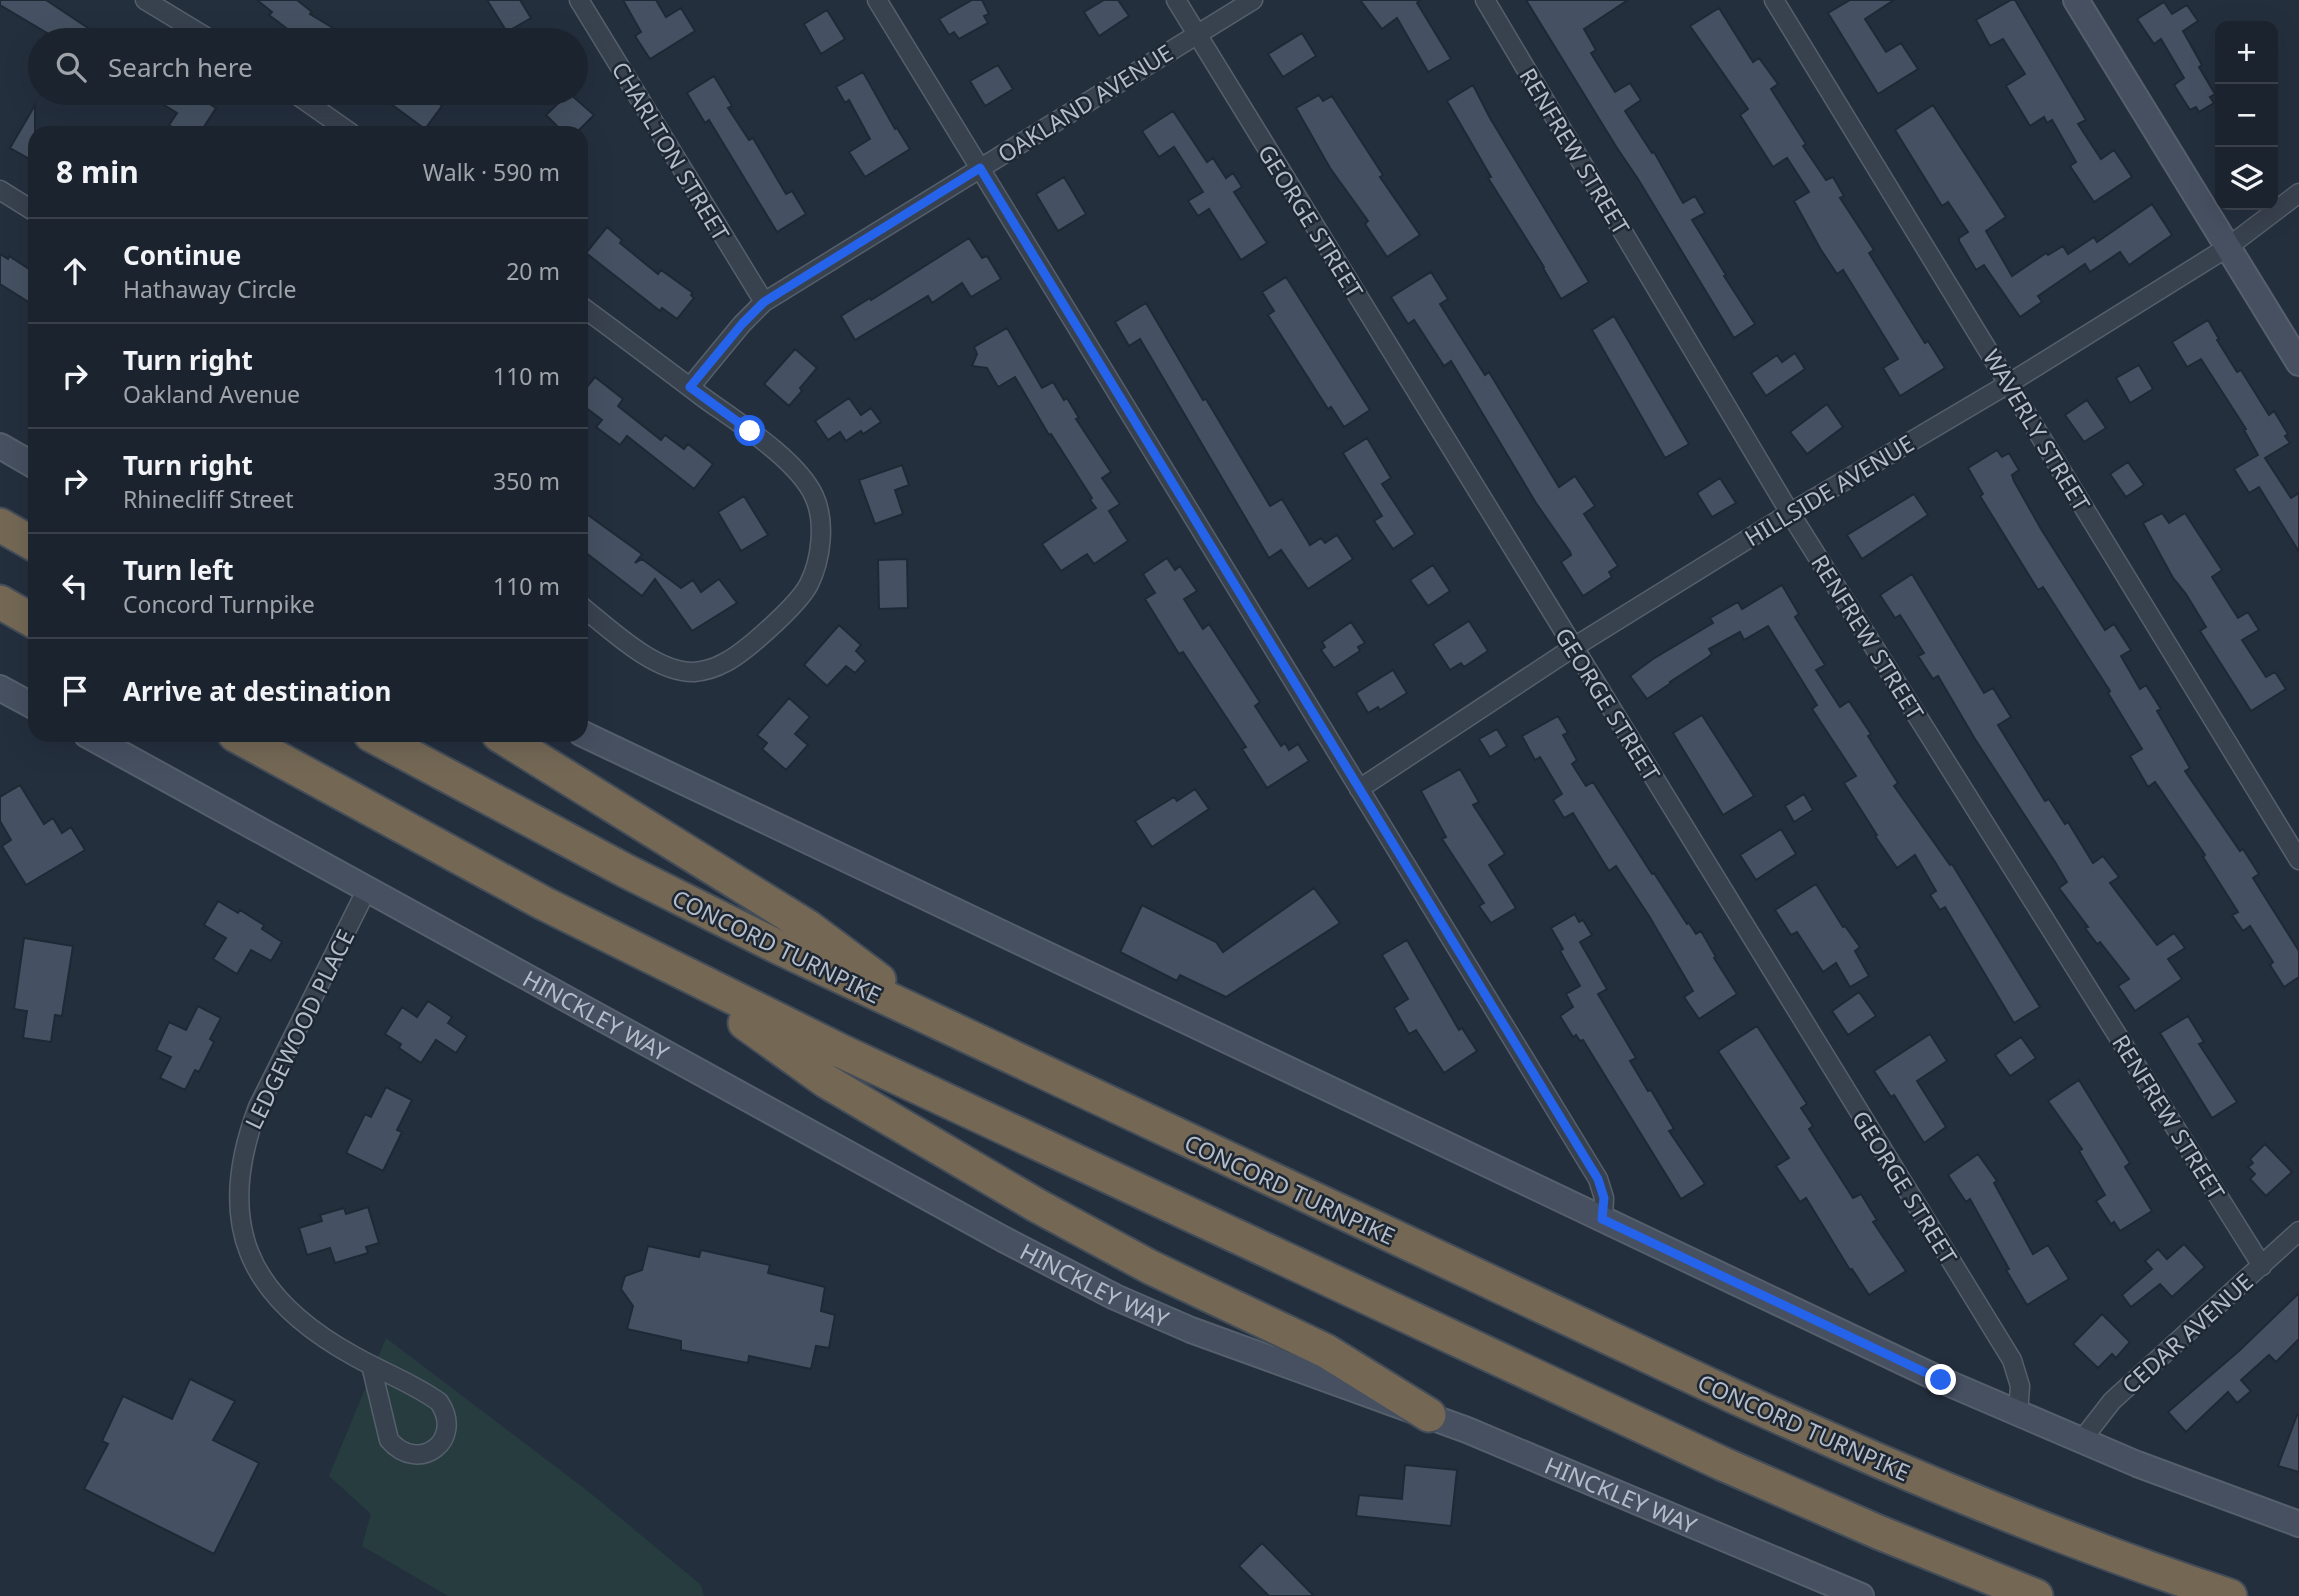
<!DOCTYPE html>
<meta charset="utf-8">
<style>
:root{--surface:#1b232e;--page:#282f3a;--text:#f1f3f6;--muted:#a0a4aa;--line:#39404a}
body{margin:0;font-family:"Noto Sans",sans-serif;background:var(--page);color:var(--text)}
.controls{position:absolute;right:21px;top:21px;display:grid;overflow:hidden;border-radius:14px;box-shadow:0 7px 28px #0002}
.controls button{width:63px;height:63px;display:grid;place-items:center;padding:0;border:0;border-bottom:2px solid var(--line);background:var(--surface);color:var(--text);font:35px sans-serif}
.stop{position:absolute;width:21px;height:21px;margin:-16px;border:5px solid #2563eb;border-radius:50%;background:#fff}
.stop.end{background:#2563eb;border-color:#fff;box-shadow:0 2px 7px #0008}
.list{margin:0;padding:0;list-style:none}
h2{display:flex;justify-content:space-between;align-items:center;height:91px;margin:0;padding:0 28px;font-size:30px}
h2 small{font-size:23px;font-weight:400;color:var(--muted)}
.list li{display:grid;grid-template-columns:46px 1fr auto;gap:21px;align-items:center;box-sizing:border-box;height:105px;padding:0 28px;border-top:2px solid var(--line)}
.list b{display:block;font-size:26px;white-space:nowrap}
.list p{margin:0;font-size:23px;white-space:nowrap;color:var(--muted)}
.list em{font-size:23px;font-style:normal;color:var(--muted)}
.icon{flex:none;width:38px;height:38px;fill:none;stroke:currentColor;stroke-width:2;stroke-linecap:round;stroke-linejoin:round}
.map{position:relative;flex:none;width:2299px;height:1596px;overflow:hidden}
.search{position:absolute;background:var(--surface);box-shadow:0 7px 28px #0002;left:28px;top:28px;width:560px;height:77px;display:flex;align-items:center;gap:18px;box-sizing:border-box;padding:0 24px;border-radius:38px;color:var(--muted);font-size:26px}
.panel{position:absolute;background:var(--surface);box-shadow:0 7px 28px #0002;left:28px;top:126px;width:560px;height:616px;border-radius:21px}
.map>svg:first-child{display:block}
.green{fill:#263c3f}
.building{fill:#455162;stroke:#1f2835;stroke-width:2}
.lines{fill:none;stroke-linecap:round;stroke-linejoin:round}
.street-casing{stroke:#565f6c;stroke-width:21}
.secondary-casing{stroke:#565f6c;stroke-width:28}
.highway-casing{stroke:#434c59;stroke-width:37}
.street{stroke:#38414e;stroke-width:18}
.secondary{stroke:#465061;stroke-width:24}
.highway{stroke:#746855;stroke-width:33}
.route{stroke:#2563eb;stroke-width:9}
.labels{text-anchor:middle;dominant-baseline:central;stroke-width:5;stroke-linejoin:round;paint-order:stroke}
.street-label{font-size:23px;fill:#b4bcc9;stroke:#1d2633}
</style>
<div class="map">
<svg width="2299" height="1596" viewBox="0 0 2299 1596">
<rect width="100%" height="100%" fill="#242f3e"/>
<path class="green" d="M386,1338l203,154 112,93 3,11h-256l-86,-50 9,-32 -42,-38z"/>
<path class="building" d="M0,0h46l60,40h-47l-59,-35z
M257,0h40l15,12 -2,2 43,26h-51l-33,-25 3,-3z
M487,0h33l11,18 -24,14z
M623,0h33l10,17 15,-9 14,23 -45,28 -15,-23 6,-4z
M972,0h10l7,14 -5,2 4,7 -29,16 -5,-7 -5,3 -10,-16z
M1104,0h14l11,16 -30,20 -15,-24z
M1360,0h60l-3,3 34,56 -23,13 -31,-54 -15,11z
M1526,0h102l-44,29 12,21 -5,3 24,39 15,-9 11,17 -16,11 27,42 2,-1 29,51 12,-7 10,17 -13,7 34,55 -2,1 31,48 -21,14 -96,-159 -21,-31z
M1850,0h44l-29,19 21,33 15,-9 17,26 -40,25 -50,-81z
M2011,0h4l71,120 -8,4 23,35 13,-9 18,27 -38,25 -24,-36 6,-4 -24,-42 -5,3 -3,-6 -14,9 -24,-40 19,-12 -22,-35 -13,7 -14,-26z
M2164,2l8,12 15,-9 11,16 -15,10 19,34 -3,2 16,27 -5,3 4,6 -15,9 -3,-5 -6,3 -16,-25 10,-7 -23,-39 -7,5 -17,-25z
M1719,8l34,54 6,-4 19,26 -7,5 35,55 -3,2 23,34 7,-3 11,19 -4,2 34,52 -5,3 56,90 3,-2 17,27 -45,28 -17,-28 15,-9 -55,-89 -6,4 -16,-24 -27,-49 15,-9 -22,-34 -14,9 -33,-52 8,-6 -58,-83z
M827,10l18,29 -24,15 -17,-30z
M1302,33l14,23 -33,21 -15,-23z
M998,65l15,24 -28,17 -15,-25z
M863,72l32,57 2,-1 13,21 -45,28 -16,-25 21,-13 -21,-39 -4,3 -9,-16z
M714,76l18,30 -4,2 21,32 4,-2 33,56 6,-3 14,23 -29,18 -68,-112 -4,3 -18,-30z
M1473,85l17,33 99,164 -28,17 -18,-31 1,-1 -56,-89 3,-1 -44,-76z
M145,93h47l24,15 -16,25h-18l-13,-8 8,-12z
M376,93h49l17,13 -17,23z
M569,93l25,22 -18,18h-12l-18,-18z
M1319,95l4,6 9,-5 51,79 -3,2 40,58 -33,22 -22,-33 3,-3 -38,-53 -34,-60z
M35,105v57l-25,-14z
M1933,105l73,112 -20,14 26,45 34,-23 2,2 15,-9 5,8 26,-17 3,5 55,-38 20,31 -43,30 -9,-13 -30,20 -5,-8 -47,32 4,6 -22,15 -36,-52 -8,5 -17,-29v-3l9,-6 -20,-30 -6,4 -47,-76z
M1173,111l34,51 6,-4 13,20 7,-5 9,14 -8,5 33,51 -26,17 -32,-51 -11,7 -10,-15 15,-9 -29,-45 -15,10 -17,-26z
M1064,177l22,37 -28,17 -22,-37z
M607,227l15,13 -2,3 38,31 3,-4 32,23 -2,2 3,3 -17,21 -15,-11 -2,3 -74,-58z
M969,238l13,20 5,-2 14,23 -30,18 -9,-14 -30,20 -4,-7 -73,44 -14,-24 29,-18 1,2z
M0,254l8,5 1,-3 26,17v33l-35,-22z
M1431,272l17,27 -8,5 45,71 4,-3 70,115 16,-11 20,30 -11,8 34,52 -9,6 3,5 -29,19 -22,-34 10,-7 -1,-3 -34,-49 -85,-142 -7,5 -30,-46 -6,4 -17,-27z
M1286,277l84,133 -26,17 -13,-20 -3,2 -60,-94 6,-4 -12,-19z
M1146,303l57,97 3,-1 64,107 12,-7 28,46 11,-7 4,5 12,-8 16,24 -45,30 -27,-39 -12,8 -129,-219 -11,7 -14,-24z
M1614,316l75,128 -24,14 -73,-128z
M2208,320l11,19 -2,1 20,32 4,-2 28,45 5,-4 14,23 -3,2 5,7 -25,15 26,40 8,-5v59l-40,-65 -10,6 -15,-24 24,-14 -14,-25 2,-1 -45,-70 -14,8 -15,-25z
M1007,328l35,60 11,-6 11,18 3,-2 12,20 -3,1 35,53 -9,6 18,26 -11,7 19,30 -34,23 -7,-10 -26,17 -19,-27 54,-36 -6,-8 2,-2 -41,-64 -2,1 -34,-58 -17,10 -11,-19 -15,-2 5,-12 -3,-7z
M795,349l22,19 -17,20 2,3 -13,15 -25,-22z
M1795,353l10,16 -39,27 -15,-23 26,-18 5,7z
M2139,365l14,24 -23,14 -14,-25z
M595,377l28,22 -5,7 43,34 4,-5 19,14 4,-5 25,20 -19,25 -67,-53 -7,9 -24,-18 6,-7 -21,-16v-10z
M849,398l12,17 10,-7 10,14 -18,12 -2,-3 -15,10 -6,-9 -12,8 -13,-19z
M2087,400l19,28 -22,14 -19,-27z
M1827,404l16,23 -36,27 -17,-22z
M1367,438l24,40 -9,6 33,50 -22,15 -19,-28 8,-5 -39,-63z
M1997,450l5,7 7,-4 10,17 -7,5 2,6 27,48 64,101 9,-6 17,26 -10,6 19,33 6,-4 15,24 -4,2 33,57 -5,3 55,80 3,-2 16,25 -6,4 46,73v26l-15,10 -14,-22 3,-3 -23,-36 -7,5 -11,-16 6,-3 -35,-55 2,-2 -50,-73 -7,5 -18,-31 12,-7 -34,-56 2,-2 -67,-104 -5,3 -58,-94 3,-2 -15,-26z
M2128,462l16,23 -18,12 -16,-23z
M902,465l7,20 -14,5 8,24 -28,10 -16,-44z
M1720,478l16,25 -24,14 -15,-24z
M1914,494l14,21 -66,44 -15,-24z
M744,496l24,39 -27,16 -23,-39z
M581,510l61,44 -7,9 7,-4 39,29 12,-8 8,12 18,-13 18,24 -45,28 -37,-52 -13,17 -61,-47z
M2162,513l7,10 16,-10 37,57 -10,7 26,41 10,-6 11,18 -17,10 24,37 9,-5 11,17 -35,22 -51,-80 6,-4 -20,-33 -13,-16 -30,-55z
M1167,558l8,12 5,-4 17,25 -13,8 19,30 6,-5 51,78 -5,4 26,40 4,-3 4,7 9,-6 11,17 -42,27 -25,-39 4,-2 -63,-95 -4,2 -34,-55 10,-6 -12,-19z
M907,559l1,49 -29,1 -1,-49z
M1433,565l17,26 -22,15 -18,-26z
M1912,574l72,119 9,-5 18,29 -13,8 47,76 4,-2 16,25 3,-2 25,41 10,-7 16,21 -9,6 47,62 17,-12 11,15 -17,11 14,20 -47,32 -17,-25 11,-7 -29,-37 -3,2 -12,-16 3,-1 -29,-39 8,-6 -12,-20 -80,-123 -37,-63 -5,3 -15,-23 6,-3 -24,-38 -5,3 -15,-23z
M1782,585l17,29 -4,3 30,48 -9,5 24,37 9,-6 22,33 -3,2 30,47 -4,3 56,79 2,-1 88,143 -26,16 -69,-116 -5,3 -10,-15 6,-4 -21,-36 -18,13 -22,-32 2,-1 -33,-52 12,-7 -44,-67 5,-4 -49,-79 -24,14 -4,-8 -31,17 3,5 -5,4 -37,24 1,1 -24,16 -17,-23 23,-17 60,-36 -3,-5 28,-16 4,7z
M1469,621l19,30 -24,16 -3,-4 -11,7 -17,-26z
M1351,622l14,21 -7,4 2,4 -26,17 -13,-18 4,-3 -3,-5z
M839,625l22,20 -5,6 10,10 -11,12 -9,-7 -19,20 -23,-21z
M1393,670l14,23 -27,17 -2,-3 -10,6 -12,-20z
M789,698l21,19 -15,17 13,11 -22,25 -24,-21 5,-6 -10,-8z
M1702,715l52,81 -31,19 -50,-82z
M1558,716l10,17 -5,2 14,25 -5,4 14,22 7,-4 59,92 2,-1 33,51 2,-1 7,11 5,-3 15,26 -2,1 23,36 -38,25 -15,-22 9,-6 -44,-75 -33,-50 -7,5 -36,-58 -9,5 -11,-18 9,-6 -22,-37 -5,3 -13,-24z
M1497,729l10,17 -17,11 -11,-18z
M1460,769l19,33 -6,3 32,49 -16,11 27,43 -25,15 -12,-17 5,-3 -42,-64 4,-2 -25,-46z
M20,785l24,39 9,-6 9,15 9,-6 14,23 -59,35 -24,-39 9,-6 -11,-19v-24z
M1195,789l14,20 -57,38 -17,-26 39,-24 3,4z
M1804,794l9,16 -19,12 -9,-16z
M1781,829l15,25 -40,26 -16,-25z
M1816,884l27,43 2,-1 15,21 -5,4 14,25 -19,11 -14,-24 -13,9 -26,-40 -6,3 -16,-25z
M1314,888l26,35 -114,74 -46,-22 -3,6 -57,-29 22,-47 74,37 7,10z
M218,901l20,12 2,-3 24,15 -2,4 20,13 -11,19 -20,-11 -14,24 -24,-15 13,-21 -22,-13z
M1575,914l4,8 4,-2 9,15 -12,7 27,47 -9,5 38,64 -6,3 18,30 3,-1 23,39 -5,2 36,53 -24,15 -98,-159 -3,1 -4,-6 -3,2 -13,-21 13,-9 -7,-13 14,-8 -20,-35 3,-2 -12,-21z
M24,938l49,8 -11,70 -7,-1 -4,27 -28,-4 4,-27 -13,-2z
M1407,940l52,90 3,-2 15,23 -33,22 -28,-43 -7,4 -15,-26 14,-9 -26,-44z
M1859,992l17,24 -28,19 -16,-24z
M428,1001l24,16 -4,6 19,13 -11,17 -20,-13 -15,23 -22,-15 2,-4 -16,-10 17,-27 15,10z
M198,1006l23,12 -11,21 4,3 -15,30 -4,-2 -10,20 -25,-12 11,-21 -15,-7 13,-28 17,8z
M2188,1016l16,26 -5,2 38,58 -25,16 -52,-85z
M1757,1026l50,78 -6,4 12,18 -4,3 44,69 8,-4 16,26 -4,2 33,49 -37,24 -17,-26 -2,1 -44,-72 -6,4 -24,-36 13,-8 -71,-107z
M1930,1034l17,27 -30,20 29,46 -22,16 -30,-48 -3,2 -17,-26z
M2021,1037l15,21 -26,18 -15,-21z
M2079,1080l51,83 -5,4 27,44 -32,20 -6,-9 -3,2 -15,-23 9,-6 -26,-44 3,-2 -34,-48z
M386,1087l26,13 -15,30 5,2 -19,39 -37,-18 19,-39 6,3z
M2265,1144l27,28 -26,24 -16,-17 5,-5 -7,-7 5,-4 -3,-4z
M1978,1154l19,27 -3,2 39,71 15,-9 21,34 -42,26 -21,-35 3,-1 -39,-70 -4,3 -18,-27z
M368,1207l11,36 -13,4 2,6 -33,10 -5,-15 -23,7 -8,-27 23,-7 -2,-6 24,-7 2,6z
M2184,1244l21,23 -33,30 -12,-13 -29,23 -9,-12 30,-26 -7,-8 13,-12 9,10z
M648,1246l51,11 2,-7 69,15 -2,8 57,14 -4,24 14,4 -6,33 -13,-2 -5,23 -62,-13 -1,7 -67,-13v-9l-54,-12 6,-23 -12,-17 4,-13 17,-6z
M2299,1293v46l-23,23 -7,-7 -28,25 10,11 -14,12 -9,-11 -42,40 -18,-20 72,-62z
M2102,1314l28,28 -14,16 -4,-4 -14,14 -25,-24z
M190,1379l45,22 -22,39 46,23 -45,91 -130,-65 24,-45 -6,-3 21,-45 49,23z
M2297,1415h2v57l-21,-6z
M1405,1465l52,5 -6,56 -95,-10 3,-21 43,4z
M1262,1543l52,53h-45l-30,-30z"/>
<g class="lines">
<defs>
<path id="street" d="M145,0l66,40
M579,0l185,302
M877,0l721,1179 6,19 -1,21
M1176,0l836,1360 8,26 -2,28
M1485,0l305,513 472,753
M1774,0l525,860
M294,93l57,40
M0,190l35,22
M581,306c41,30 82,61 123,92 33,24 93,61 110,98 12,26 7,64 -5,88 -10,20 -64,69 -85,79 -9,5 -20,8 -30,9 -39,1 -84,-43 -113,-66
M690,387l52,-63 22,-22 489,-302
M1359,789l215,-142 216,-134 218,-129 220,-137 71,-54
M367,889l-109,218c-44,116 -11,190 96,249 28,16 59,27 85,46 26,38 -20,73 -50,38l-18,-75
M2081,1441l31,-40 187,-170"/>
<g id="secondary">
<path d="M2076,0l223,363"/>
<path d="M0,446l35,20"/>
<path d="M0,688l35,19"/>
<path d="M581,733l1360,647 196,84 162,60"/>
<path id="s1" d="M87,735l916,504 112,58 76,33 276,100 394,166"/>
</g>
<path id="highway" d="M0,525l35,20
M0,602l35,20
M235,735l308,168 300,149 880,412 155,68 158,64
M371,735l255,136 152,76 955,449c162,74 327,144 497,200
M499,735l309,192 71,53
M745,1023l81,58 210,124 114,62 176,84 103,64"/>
</defs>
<use href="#street" class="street-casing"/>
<use href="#secondary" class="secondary-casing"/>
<use href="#highway" class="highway-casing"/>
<use href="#street" class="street"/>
<use href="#secondary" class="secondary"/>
<use href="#highway" class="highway"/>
</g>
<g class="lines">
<path class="route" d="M750,431l-60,-44 52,-63 22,-22 216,-134 618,1011 6,19 -2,21 339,161"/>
</g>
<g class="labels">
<g class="street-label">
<text transform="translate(1085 103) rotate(-32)">OAKLAND AVENUE</text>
<text transform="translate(671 151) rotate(59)">CHARLTON STREET</text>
<text transform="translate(1575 151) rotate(59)">RENFREW STREET</text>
<text transform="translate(1311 221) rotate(58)">GEORGE STREET</text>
<text transform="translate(2037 430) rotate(59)">WAVERLY STREET</text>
<text transform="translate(1829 490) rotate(-31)">HILLSIDE AVENUE</text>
<text transform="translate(1868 637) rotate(58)">RENFREW STREET</text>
<text transform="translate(1608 704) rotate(58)">GEORGE STREET</text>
<text transform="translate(777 946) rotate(26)">CONCORD TURNPIKE</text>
<text stroke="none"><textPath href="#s1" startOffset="581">HINCKLEY WAY</textPath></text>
<text transform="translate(299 1029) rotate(-64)">LEDGEWOOD PLACE</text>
<text transform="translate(2169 1117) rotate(58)">RENFREW STREET</text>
<text transform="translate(1905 1187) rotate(58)">GEORGE STREET</text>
<text transform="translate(1290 1189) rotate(25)">CONCORD TURNPIKE</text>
<text stroke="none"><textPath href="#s1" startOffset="1148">HINCKLEY WAY</textPath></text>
<text transform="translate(2187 1333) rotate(-42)">CEDAR AVENUE</text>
<text transform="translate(1804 1427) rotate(24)">CONCORD TURNPIKE</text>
<text stroke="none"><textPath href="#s1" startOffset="1715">HINCKLEY WAY</textPath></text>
</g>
</g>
</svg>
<div class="controls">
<button>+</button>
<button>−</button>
<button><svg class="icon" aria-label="layers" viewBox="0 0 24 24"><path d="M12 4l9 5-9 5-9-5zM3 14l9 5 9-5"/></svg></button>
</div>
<div class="stop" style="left:750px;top:431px"></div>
<div class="stop end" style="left:1941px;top:1380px"></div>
<div class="search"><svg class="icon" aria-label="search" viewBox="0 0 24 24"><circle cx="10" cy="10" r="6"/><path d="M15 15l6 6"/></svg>Search here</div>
<section class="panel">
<h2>8 min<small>Walk · 590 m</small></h2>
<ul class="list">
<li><svg class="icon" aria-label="ahead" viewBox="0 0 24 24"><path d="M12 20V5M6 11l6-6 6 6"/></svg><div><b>Continue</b><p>Hathaway Circle</p></div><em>20 m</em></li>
<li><svg class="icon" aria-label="right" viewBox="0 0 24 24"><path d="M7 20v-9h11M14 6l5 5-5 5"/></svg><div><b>Turn right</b><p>Oakland Avenue</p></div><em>110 m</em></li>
<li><svg class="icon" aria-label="right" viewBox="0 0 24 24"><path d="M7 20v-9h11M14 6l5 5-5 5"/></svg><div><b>Turn right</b><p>Rhinecliff Street</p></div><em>350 m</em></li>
<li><svg class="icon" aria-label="left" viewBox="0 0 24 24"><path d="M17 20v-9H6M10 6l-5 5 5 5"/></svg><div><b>Turn left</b><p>Concord Turnpike</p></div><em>110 m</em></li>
<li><svg class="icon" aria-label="arrive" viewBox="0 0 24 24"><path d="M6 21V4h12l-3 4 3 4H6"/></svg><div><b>Arrive at destination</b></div></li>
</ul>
</section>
</div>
